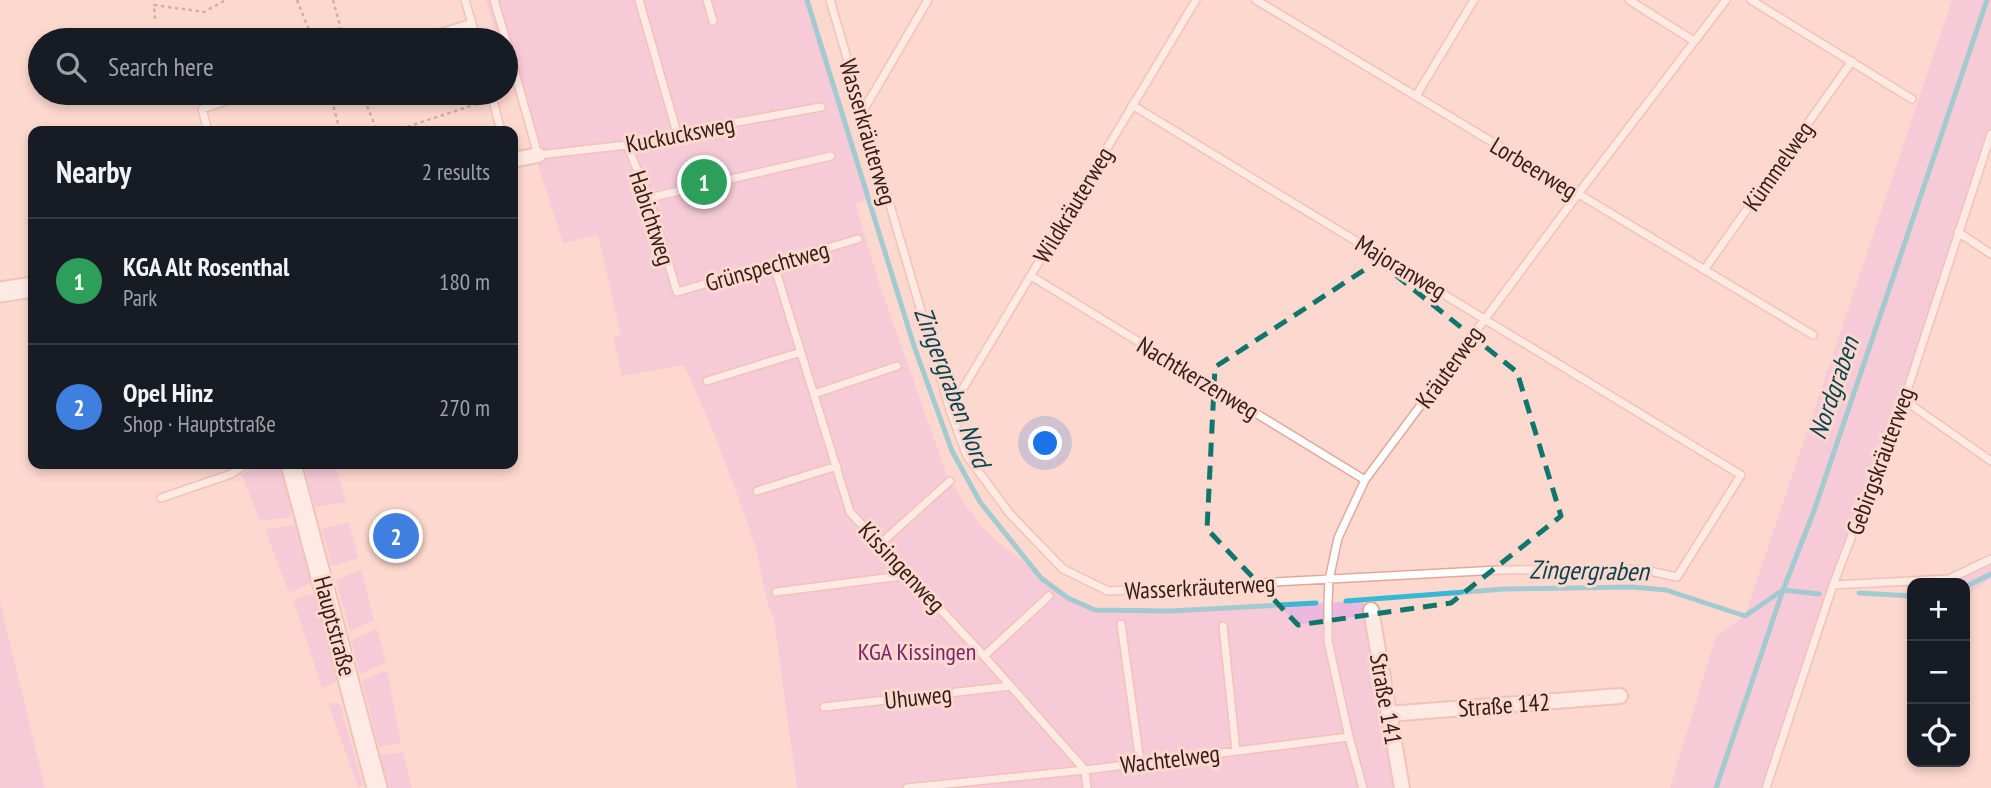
<!DOCTYPE html>
<meta charset="utf-8">
<style>
:root{--surface:#171b24;--page:#242831;--text:#f1f3f6;--muted:#9ea1a6;--line:#363941;--accent:#ea580c}
body{margin:0;font-family:"PT Sans Narrow",sans-serif;background:var(--page);color:var(--text)}
.controls{position:absolute;right:21px;bottom:21px;display:grid;overflow:hidden;border-radius:14px;box-shadow:0 4px 10px #0003}
.controls button{width:63px;height:63px;display:grid;place-items:center;padding:0;border:0;border-bottom:2px solid var(--line);background:var(--surface);color:var(--text);font:35px sans-serif}
.you{position:absolute;left:1046px;top:444px;width:24px;height:24px;margin:-18px;border:5px solid #fff;border-radius:50%;background:#1a73e8;box-shadow:0 0 0 10px #1a73e833}
.badge{display:grid;place-items:center;width:46px;height:46px;border-radius:50%;background:var(--accent);color:#fff;font-size:23px;font-weight:700}
.pin{position:absolute;translate:-50% -50%;border:4px solid #fff;box-shadow:0 2px 7px #0006}
.list{margin:0;padding:0;list-style:none}
h2{display:flex;justify-content:space-between;align-items:center;height:91px;margin:0;padding:0 28px;font-size:30px}
h2 small{font-size:23px;font-weight:400;color:var(--muted)}
.list li{display:grid;grid-template-columns:46px 1fr auto;gap:21px;align-items:center;box-sizing:border-box;height:126px;padding:0 28px;border-top:2px solid var(--line)}
.list b{display:block;font-size:26px;white-space:nowrap}
.list p{margin:0;font-size:23px;white-space:nowrap;color:var(--muted)}
.list em{font-size:23px;font-style:normal;color:var(--muted)}
.icon{flex:none;width:38px;height:38px;fill:none;stroke:currentColor;stroke-width:2;stroke-linecap:round;stroke-linejoin:round}
.map{position:relative;flex:none;width:1991px;height:788px;overflow:hidden}
.search{position:absolute;background:var(--surface);box-shadow:0 4px 10px #0003;left:28px;top:28px;width:490px;height:77px;display:flex;align-items:center;gap:18px;box-sizing:border-box;padding:0 24px;border-radius:38px;color:var(--muted);font-size:26px}
.panel{position:absolute;background:var(--surface);box-shadow:0 4px 10px #0003;left:28px;top:126px;width:490px;height:343px;border-radius:14px}
.map>svg:first-child{display:block}
.green{fill:#edb8e0}
.lines{fill:none;stroke-linecap:round;stroke-linejoin:round}
.stream{stroke:#36b9d4;stroke-width:5}
.service-casing{stroke:#e3a899;stroke-width:10}
.minor-casing{stroke:#e3a899;stroke-width:18}
.tertiary-casing{stroke:#e3a899;stroke-width:23}
.path{stroke:#9a7c74;stroke-width:2.5;stroke-dasharray:3.5 3.5;stroke-linecap:butt}
.service{stroke:#fff;stroke-width:7}
.minor{stroke:#fff;stroke-width:14}
.tertiary{stroke:#fff;stroke-width:19}
.marked{fill:none;stroke:#0f766e;stroke-width:5;stroke-dasharray:14 9;stroke-linejoin:round}
.labels{text-anchor:middle;dominant-baseline:central;stroke-width:6;stroke-linejoin:round;paint-order:stroke}
.street-label{font-size:24px;fill:#331d17;stroke:#fdd8ce}
.park-label{font-size:24px;fill:#77226a;stroke:#fdd8ce}
.water-label{font-size:26px;font-style:italic;fill:#0b444f;stroke:#fdd8ce}
</style>
<div class="map">
<svg width="1991" height="788" viewBox="0 0 1991 788">
<rect width="100%" height="100%" fill="#fdd8ce"/>
<path class="green" d="M486,0h321l62,199 -14,4 26,86 65,184 16,27 19,26 18,17 81,63 16,6 55,1 212,-12 32,187h-598l-23,-169c-12,-26 -11,-47 -19,-73 -20,-62 -44,-122 -71,-181l-62,11 -9,-39 8,-2 -23,-100 -35,8 -57,-178v-25h-8z
M1952,0h39v134l-87,266 -71,185 -67,203h-96l46,-152 29,-20z
M266,464h14l13,49 -4,5 -29,2 -19,-46z
M303,464h32l11,38 -31,5z
M349,522l9,36 -26,8 -10,-37z
M294,525l2,1 15,57 -22,10 -24,-64z
M1991,555v23l-26,19v-14h-2l5,-20z
M361,569l13,51 -24,11 -14,-50z
M310,594l4,1 22,85v2l-14,6 -29,-88z
M0,602l45,186h-45z
M377,629l9,33 -26,12 -9,-33z
M387,670l14,73 -22,4 -17,-66z
M328,703l12,1 23,81 -5,2z
M403,752l9,36h-24l-8,-33z"/>
<g class="lines">
<path class="stream" d="M807,0l107,346 38,105 28,51 61,76 27,20 27,12 76,1 145,-8
M1965,587l26,-13
M1859,593l53,3
M1346,601l159,-12 127,-2 34,3 79,26 38,-26 36,4
M1716,788l67,-198 31,-79 173,-511"/>
<defs>
<path id="service" d="M465,0l12,40
M494,0l12,40
M639,0l38,133
M707,0l6,21
M830,0l120,410 17,46 43,58 53,55 45,22 391,-21 142,-1 36,8 64,-102 -609,-370
M1256,0l557,335
M1629,0l65,41
M1751,0l161,99
M417,40l55,-17
M506,41l32,114 89,-10 50,-12 144,-26
M491,93l10,38
M1416,96l58,-96
M863,111l65,-111
M208,131l-6,-22 48,-16
M627,145l22,53 28,94 181,-53
M649,198l182,-42
M1958,232l33,22
M774,265l76,247 134,144 101,114 2,18
M1704,270l148,-209
M1031,276l334,204
M707,381l94,-29
M814,394l83,-28
M1904,400l87,61
M950,410l246,-410
M757,491l80,-25
M161,498l70,-24 15,-10
M881,543l69,-62
M1833,585l116,-6 42,-20
M776,592l133,-17
M1121,624l19,138
M1223,626l13,125
M984,656l65,-60
M824,707l187,-21
M907,788l178,-18 264,-33
M1363,788l-14,-51 -21,-96v-39l1,-22 9,-42 27,-58 213,-286 148,-194
M1766,788l67,-203 71,-185 87,-266"/>
<path id="minor" d="M513,160l25,-5
M1371,610l31,178
M1388,714l232,-18"/>
<path id="tertiary" d="M0,292l33,-5
M291,464l86,324"/>
</defs>
<use href="#service" class="service-casing"/>
<use href="#minor" class="minor-casing"/>
<use href="#tertiary" class="tertiary-casing"/>
<path class="path" d="M297,0l16,40
M333,0l11,40
M155,19l-1,-14 50,7 22,-12
M330,93l10,38
M362,93l15,38
M394,131l86,-28"/>
<use href="#service" class="service"/>
<use href="#minor" class="minor"/>
<use href="#tertiary" class="tertiary"/>
</g>
<path d="M0 0H1991V788H0ZM1378,261l139,111 44,144 -110,87 -153,22 -91,-96 8,-162z" fill="#fdd8ce" fill-opacity=".55" fill-rule="evenodd"/>
<path class="marked" d="M1378,261l139,111 44,144 -110,87 -153,22 -91,-96 8,-162z"/>
<g class="labels">
<g class="street-label">
<text transform="translate(868 132) rotate(74)">Wasserkräuterweg</text>
<text transform="translate(680 134) rotate(-11)">Kuckucksweg</text>
<text transform="translate(1778 166) rotate(-55)">Kümmelweg</text>
<text transform="translate(1534 168) rotate(31)">Lorbeerweg</text>
<text transform="translate(1073 205) rotate(-59)">Wildkräuterweg</text>
<text transform="translate(652 218) rotate(72)">Habichtweg</text>
<text transform="translate(767 266) rotate(-16)">Grünspechtweg</text>
<text transform="translate(1401 267) rotate(31)">Majoranweg</text>
<text transform="translate(1449 367) rotate(-54)">Kräuterweg</text>
<text transform="translate(1198 378) rotate(31)">Nachtkerzenweg</text>
<text transform="translate(1880 461) rotate(-70)">Gebirgskräuterweg</text>
<text transform="translate(902 567) rotate(47)">Kissingenweg</text>
<text transform="translate(1200 587) rotate(-3)">Wasserkräuterweg</text>
<text transform="translate(335 626) rotate(75)">Hauptstraße</text>
<text transform="translate(918 697) rotate(-6)">Uhuweg</text>
<text transform="translate(1386 699) rotate(80)">Straße 141</text>
<text transform="translate(1504 705) rotate(-4)">Straße 142</text>
<text transform="translate(1170 759) rotate(-7)">Wachtelweg</text>
</g>
<g class="park-label">
<text x="917" y="651">KGA Kissingen</text>
</g>
<g class="water-label">
<text transform="translate(953 387) rotate(69)">Zingergraben Nord</text>
<text transform="translate(1833 388) rotate(-71)">Nordgraben</text>
<text transform="translate(1589 570) rotate(1)">Zingergraben</text>
</g>
</g>
</svg>
<div class="controls">
<button>+</button>
<button>−</button>
<button><svg class="icon" aria-label="locate" viewBox="0 0 24 24"><circle cx="12" cy="12" r="6"/><path d="M12 2v4M12 18v4M2 12h4M18 12h4"/></svg></button>
</div>
<div class="you"></div>
<div class="pin badge" style="left:704px;top:182px;background:#2e9e5b">1</div>
<div class="pin badge" style="left:396px;top:536px;background:#3f7fe0">2</div>
<div class="search"><svg class="icon" aria-label="search" viewBox="0 0 24 24"><circle cx="10" cy="10" r="6"/><path d="M15 15l6 6"/></svg>Search here</div>
<section class="panel">
<h2>Nearby<small>2 results</small></h2>
<ul class="list">
<li><span class="badge" style="background:#2e9e5b">1</span><div><b>KGA Alt Rosenthal</b><p>Park</p></div><em>180 m</em></li>
<li><span class="badge" style="background:#3f7fe0">2</span><div><b>Opel Hinz</b><p>Shop · Hauptstraße</p></div><em>270 m</em></li>
</ul>
</section>
</div>
